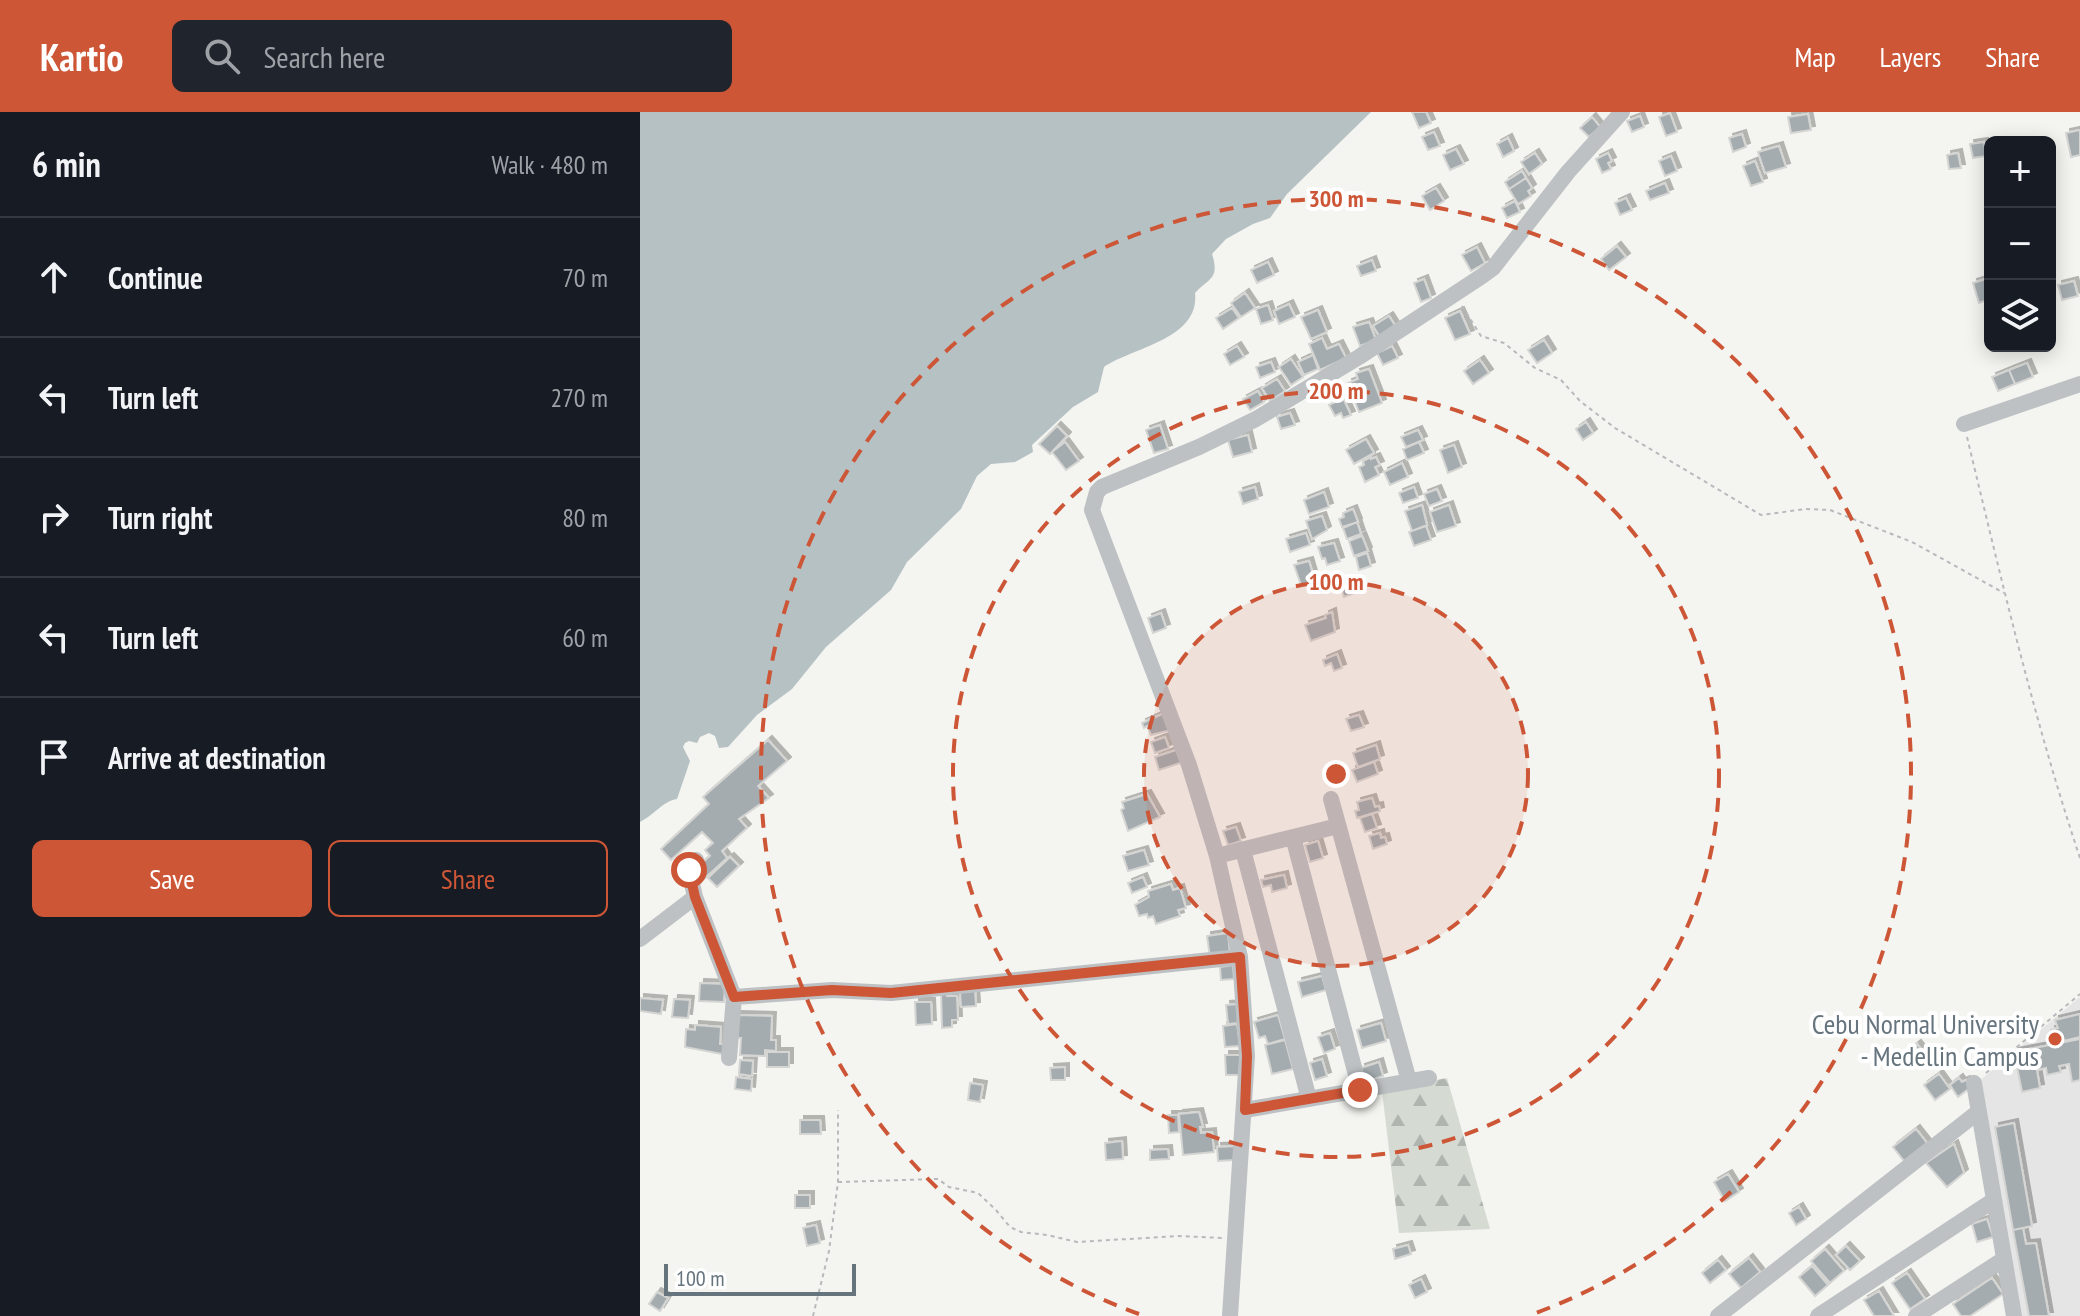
<!DOCTYPE html>
<meta charset="utf-8">
<style>
:root{--surface:#171b24;--page:#20242c;--text:#f1f3f6;--muted:#9ea1a6;--line:#363941;--accent:#cd5637}
body{margin:0;font-family:"PT Sans Narrow",sans-serif;background:var(--page);color:var(--text)}
.controls{position:absolute;right:24px;top:24px;display:grid;overflow:hidden;border-radius:12px;box-shadow:0 4px 20px #0003}
.controls button{width:72px;height:72px;display:grid;place-items:center;padding:0;border:0;border-bottom:2px solid var(--line);background:var(--surface);color:var(--text);font:40px sans-serif}
.scale{position:absolute;left:24px;bottom:20px;width:192px;box-sizing:border-box;padding-left:8px;border:4px solid #66747e;border-top:0;font-size:22px;line-height:28px;white-space:nowrap;color:#66747e;-webkit-text-stroke:6px #fff;paint-order:stroke}
.stop{position:absolute;width:24px;height:24px;margin:-18px;border:6px solid #cd5637;border-radius:50%;background:#fff}
.stop.end{background:#cd5637;border-color:#fff;box-shadow:0 2px 8px #0008}
.list{margin:0;padding:0;list-style:none}
h2{display:flex;justify-content:space-between;align-items:center;height:104px;margin:0;padding:0 32px;font-size:34px}
h2 small{font-size:26px;font-weight:400;color:var(--muted)}
.list li{display:grid;grid-template-columns:52px 1fr auto;gap:24px;align-items:center;box-sizing:border-box;height:120px;padding:0 32px;border-top:2px solid var(--line)}
.list b{display:block;font-size:30px;white-space:nowrap}
.list em{font-size:26px;font-style:normal;color:var(--muted)}
.actions{display:flex;gap:16px;padding:24px 32px}
.actions a{flex:1;padding:18px 0;border:2px solid var(--accent);border-radius:12px;text-align:center;font-size:28px;color:var(--accent)}
.actions .main{background:var(--accent);color:#fff}
.icon{flex:none;width:44px;height:44px;fill:none;stroke:currentColor;stroke-width:2;stroke-linecap:round;stroke-linejoin:round}
.map{position:relative;flex:none;width:1440px;height:1204px;overflow:hidden}
header{display:flex;align-items:center;gap:48px;box-sizing:border-box;height:112px;padding:0 40px;background:var(--accent);color:#fff}
header strong{font-size:38px}
nav{display:flex;gap:44px;margin-inline-start:auto;font-size:28px}
.search{width:560px;height:72px;background:var(--page);display:flex;align-items:center;gap:20px;box-sizing:border-box;padding:0 28px;border-radius:12px;color:var(--muted);font-size:30px}
main{display:flex}
aside{flex:1;background:var(--surface)}
.map>svg:first-child{display:block}
.built{fill:#e4e5e4}
.forest{fill:url(#forest-firs)}
.water{fill:#b6c1c4}
.building{fill:#a4acb0;stroke:#d5d5d3;stroke-width:2;filter:url(#shadow)}
.lines{fill:none;stroke-linecap:round;stroke-linejoin:round}
.path{stroke:#b7babc;stroke-width:2;stroke-dasharray:4 4;stroke-linecap:butt}
.minor{stroke:#bdc1c4;stroke-width:16}
.route{stroke:#cd5637;stroke-width:10}
.ring{fill:none;stroke:#cd5637;stroke-width:4;stroke-dasharray:14 10}
.poi-dot{fill:#cd5637;stroke:#fff;stroke-width:3}
.labels{text-anchor:middle;dominant-baseline:central;stroke-width:8;stroke-linejoin:round;paint-order:stroke}
.poi-label{font-size:28px;fill:#66747e;stroke:#fff;text-anchor:end}
.centre{fill:#cd5637;stroke:#fff;stroke-width:4}
.ring-label{font-size:24px;text-anchor:middle;font-weight:bold;fill:#cd5637;stroke:#fff;stroke-width:8;stroke-linejoin:round;paint-order:stroke}
</style>
<header>
<strong>Kartio</strong>
<div class="search"><svg class="icon" aria-label="search" viewBox="0 0 24 24"><circle cx="10" cy="10" r="6"/><path d="M15 15l6 6"/></svg>Search here</div>
<nav><a>Map</a><a>Layers</a><a>Share</a></nav>
</header>
<main>
<aside>
<h2>6 min<small>Walk · 480 m</small></h2>
<ul class="list">
<li><svg class="icon" aria-label="ahead" viewBox="0 0 24 24"><path d="M12 20V5M6 11l6-6 6 6"/></svg><div><b>Continue</b></div><em>70 m</em></li>
<li><svg class="icon" aria-label="left" viewBox="0 0 24 24"><path d="M17 20v-9H6M10 6l-5 5 5 5"/></svg><div><b>Turn left</b></div><em>270 m</em></li>
<li><svg class="icon" aria-label="right" viewBox="0 0 24 24"><path d="M7 20v-9h11M14 6l5 5-5 5"/></svg><div><b>Turn right</b></div><em>80 m</em></li>
<li><svg class="icon" aria-label="left" viewBox="0 0 24 24"><path d="M17 20v-9H6M10 6l-5 5 5 5"/></svg><div><b>Turn left</b></div><em>60 m</em></li>
<li><svg class="icon" aria-label="arrive" viewBox="0 0 24 24"><path d="M6 21V4h12l-3 4 3 4H6"/></svg><div><b>Arrive at destination</b></div></li>
</ul>
<div class="actions"><a class="main">Save</a><a>Share</a></div>
</aside>
<div class="map">
<svg width="1440" height="1204" viewBox="0 0 1440 1204">
<defs>
<pattern id="forest-firs" width="22" height="20" patternUnits="userSpaceOnUse" patternTransform="scale(2)"><rect width="22" height="20" fill="#d5dad2"/><path d="M5 1l3.5 6h-7zM16 11l3.5 6h-7z" fill="#b1b5b0"/></pattern>
<filter id="shadow"><feDropShadow dx="4" dy="-4" stdDeviation="0" flood-color="#0004"/></filter>
</defs>
<rect width="100%" height="100%" fill="#f4f4f0"/>
<path class="built" d="M1440,885v319h-60l-42,-234z"/>
<path class="forest" d="M807,966l43,151 -91,4 -17,-142z"/>
<path class="water" d="M0,0h731l-84,82 -17,24 -17,6 -27,15 -14,15c8,25 -3,24 -17,39 5,46 -61,54 -91,74l-6,25 -25,15 -41,38 1,7 -18,10 -24,2 -14,12 -16,33 -54,53 -16,28 -65,57 -34,42 -35,26 -29,32 -9,1 -4,-12 -6,-3 -9,4 -3,6 -8,-2 -4,2 -2,4 7,14 -13,38c-14,2 -23,16 -37,23z"/>
<path class="building" d="M772,0h14l5,11 -12,5z
M1030,1l7,19 -11,4 -7,-19z
M1168,2l3,16 -20,3 -3,-16z
M1000,4l4,11 -12,5 -5,-11z
M952,5l8,10 -11,10 -9,-9z
M1440,18v25l-9,2 -5,-24z
M794,20l6,14 -12,4 -6,-13z
M1102,22l4,13 -13,5 -4,-14z
M868,26l6,13 -11,6 -6,-13z
M1344,30l2,14 -13,2 -3,-14z
M1139,34l7,21 -21,6 -7,-21z
M816,37l8,15 -14,6 -7,-15z
M895,41l7,11 -13,10 -8,-12z
M968,41l4,8 -4,2 3,6 -9,4 -6,-14z
M1318,41l3,15 -12,1 -2,-14z
M1031,44l6,15 -12,5 -6,-15z
M1115,49l8,21 -12,4 -8,-20z
M882,59l4,7 -17,11 -4,-7z
M886,66l6,10 -4,3 3,5 -13,8 -9,-15z
M1025,71l4,10 -19,7 -4,-9z
M796,76l8,13 -14,9 -8,-14z
M986,86l6,12 -12,5 -5,-12z
M875,89l5,11 -13,6 -5,-10z
M977,134l9,11 -17,13 -8,-11z
M837,135l8,16 -14,8 -9,-16z
M732,148l4,11 -15,5 -4,-10z
M628,150l6,13 -17,8 -6,-13z
M1349,166l1,21 -11,4 -6,-20z
M784,167l7,19 -10,4 -7,-19z
M1434,169l4,15 -16,4 -4,-15z
M605,181l10,15 -14,9 -10,-14z
M649,192l6,13 -16,7 -5,-13z
M628,193l5,15 -12,4 -5,-15z
M592,196l7,10 -16,11 -7,-11z
M678,198l9,22 -16,7 -10,-22z
M820,199l10,23 -15,6 -10,-22z
M749,204l7,11 -16,10 -7,-11z
M729,210l7,18 -16,6 -7,-19z
M682,226l5,11 12,-5 7,14 -26,12 -11,-26z
M904,228l8,13 -15,10 -9,-13z
M597,234l7,11 -14,8 -6,-11z
M752,234l6,12 -15,7 -6,-12z
M673,243l5,14 -14,6 -6,-13z
M651,247l12,18 -12,8 -12,-18z
M840,248l9,13 -16,11 -9,-13z
M631,250l4,10 -15,6 -4,-11z
M1387,251l6,14 -18,7 -6,-14z
M729,257l13,34 -23,9 -11,-29 10,-4 -2,-6z
M1369,258l6,14 -17,7 -6,-14z
M637,267l8,12 -15,10 -8,-13z
M618,279l6,11 -14,8 -7,-11z
M703,286l8,17 -8,3 -2,-5 -6,3 -6,-11z
M650,301l5,12 -14,4 -4,-12z
M946,310l7,11 -10,7 -7,-11z
M520,313l8,24 -14,4 -8,-23z
M417,314l10,10 -17,18 -11,-10z
M778,318l5,10 -17,7 -5,-10z
M608,323l4,17 -19,5 -5,-17z
M726,327l8,14 -20,11 -8,-14z
M425,330l14,19 -13,9 -14,-18z
M779,330l5,11 -17,7 -4,-11z
M814,333l8,22 -14,6 -8,-23z
M731,345v2l5,-2 4,8 -5,2 4,8 -14,7 -6,-15 5,-2 -1,-4z
M762,351l6,14 -18,8 -6,-13z
M615,375l3,12 -15,5 -4,-12z
M774,375l4,11 -15,5 -4,-10z
M797,377l5,12 -13,5 -5,-12z
M684,380l5,15 -20,7 -5,-14z
M782,393l5,20 -15,6 -7,-20z
M809,393l7,21 -19,6 -7,-20z
M713,397l5,13 -16,5 -3,-8 5,-2 -1,-4z
M682,404l5,14 -15,9 -6,-18z
M717,410l4,12 -14,5 -4,-11z
M786,414l5,14 -17,6 -5,-14z
M666,421l4,12 -20,7 -4,-13z
M722,424l6,15 -14,5 -5,-15z
M694,431l6,18 -13,4 -2,-7 -3,1 -4,-12z
M727,441l4,13 -12,4 -3,-13z
M669,449l6,20 -14,4 -7,-20z
M713,469l4,11 -13,5 -4,-12z
M692,500l3,20 -24,9 -6,-16 21,-7 -1,-3z
M521,501l5,15 -13,5 -5,-15z
M697,542l5,14 -8,3 -3,-8 -6,3 -2,-6z
M522,602l9,16 -20,5 -4,-9 -3,2 -2,-5z
M719,603l5,12 -13,4 -5,-12z
M525,625l4,11 -14,5 -4,-11z
M128,628l19,21 -29,25 11,12 -30,21 8,9 -25,23 5,7 -23,21 -9,-10 15,-13 -5,-6 8,-7 -11,-11 -31,28 -10,-11 48,-45 -6,-7z
M736,633l4,14 -22,8 -5,-14z
M539,637l4,13 -24,8 -4,-13z
M734,650l4,12 -21,8 -5,-12z
M507,682l13,23 -32,14 -7,-21 3,-2 -2,-6z
M732,686l3,9 4,-1 1,5 -23,7 -2,-7 4,-1 -2,-8z
M732,702l5,14 -12,4 -5,-14z
M596,715l5,14 -13,4 -5,-14z
M740,721l1,5 4,-1 2,7 -14,5 -4,-13z
M678,729l5,17 -13,4 -5,-17z
M504,738l5,15 -21,6 -5,-15z
M90,745l9,9 -22,21 -9,-9z
M644,763l3,13 -15,4 -1,-7 -8,2 -2,-7z
M503,765l4,10 -15,6 -4,-10z
M531,772l2,6 7,-2 6,20 -8,2 2,6 -24,8 -3,-8 -5,2 -1,-4 -8,2 -4,-11 14,-8 -1,-6z
M588,821l2,22 -20,2 -3,-21z
M593,853l1,14 -13,1 -1,-13z
M682,864l4,14 -24,7 -4,-15z
M60,871l25,1 -1,18 -25,-1z
M335,878l1,16 -15,1 -1,-16z
M301,880h6v4h10l1,24h-6v7l-10,1z
M0,886l23,2 -2,14 -21,-3z
M34,887l16,1 -2,18 -16,-1z
M275,890h16l1,22 -16,1z
M598,892l2,19 -12,1 -2,-19z
M1440,902v23l-25,6 -4,-13 7,-2 -3,-8z
M97,903l35,1 -1,24h5v11l-11,-1v6l-25,-1 1,-17h-4z
M638,903l7,24 -17,5 -3,-8 -6,2 -5,-16z
M741,911l5,18 -24,7 -5,-18z
M597,912l3,22 -15,1 -2,-21z
M55,913l26,2 -1,17h7v11l-42,-8 1,-18 9,1z
M690,921l5,16 -11,4 -6,-16z
M1440,927v41l-8,2 -3,-18 -10,2 2,6 -14,3 -1,-7 -9,2 3,18 -18,4 -8,-40z
M645,928l8,29 -21,5 -7,-29z
M1277,932l9,11 -10,8 -9,-11z
M127,940h22v15h-22z
M585,943h18v20h-17z
M682,947l5,17 -12,4 -5,-17z
M100,948l13,1 -1,15 -13,-2z
M739,950l4,14 -18,6 -4,-14z
M425,955v13h-14l-1,-12z
M1299,962l11,15 -15,11 -11,-15z
M96,965l16,2 -1,12 -16,-2z
M1319,966l3,4 4,-2 5,7 -13,10 -8,-12z
M330,971l13,2 -3,17 -12,-2z
M559,1000l4,15h-3l1,6 11,-1 2,20 -31,3 -4,-41z
M528,1003h10l1,17 -10,1z
M160,1008h20l1,14h-21z
M1374,1011l18,103 -19,4 -18,-103z
M1276,1017l11,14 -23,18 -11,-14z
M482,1029l1,18 -17,1 -1,-17z
M1314,1032l10,29 -17,14 -21,-24z
M595,1034v14l-17,1 -1,-14z
M528,1037l1,10 -19,1v-10z
M1088,1062l11,18 -14,9 -11,-19z
M155,1083h15v13h-15z
M1159,1095l7,12 -10,6 -7,-12z
M1347,1107l6,18 -16,5 -5,-18z
M176,1113l4,18 -13,3 -4,-18z
M1383,1116l3,16 10,-1 13,73h-20l-16,-86z
M768,1133l3,9 -16,5 -2,-10z
M1206,1134l14,15 -10,9 -14,-15z
M1185,1137l19,22 -14,12 -19,-22z
M1109,1146l11,14 -19,16 -12,-14z
M1078,1148l8,10 -16,13 -8,-10z
M1172,1154l16,19 -13,11 -16,-19z
M1267,1161l18,26 -15,10 -18,-26z
M1352,1166l11,16 -33,22h-9l-8,-12z
M781,1167l6,13 -12,6 -6,-13z
M1239,1179l15,25h-20l-10,-16z
M17,1180l11,6 -8,13 -11,-7z"/>
<g class="lines">
<path class="path" d="M822,194l19,30 23,7 31,25 26,12 19,21 35,27 146,87 45,-6 24,1 82,32 92,51
M1327,325c34,141 67,283 113,421
M1346,961l94,-79
M198,1070l100,-3 11,8 29,6 18,17 14,17 11,5 26,3 30,7 102,-6 43,2
M173,1204l16,-65 9,-69v-72"/>
<path class="minor" d="M1324,312l116,-40
M691,687l78,282
M653,725l67,253
M603,738l66,249
M577,744l121,-30
M56,748l-7,10 6,27 39,100 -5,61
M0,827l55,-42
M94,885l98,-7 59,3 349,-36
M1334,971l40,233
M605,998l184,-32
M590,1204l17,-260 -7,-99 -23,-101 -28,-91 -97,-255 5,-18 5,-5 97,-40 57,-28 103,-62 123,-81 11,-8 75,-96 54,-60
M1078,1204l260,-204
M1178,1204l176,-116
M1276,1204l88,-57"/>
</g>
<g class="lines">
<path class="route" d="M49,758l6,27 39,100 98,-7 59,3 349,-36 7,99 -2,54 115,-20"/>
</g>
<circle cx="696" cy="662" r="192" fill="#cd5637" fill-opacity=".12"/>
<g class="ring">
<circle cx="696" cy="662" r="192"/>
<circle cx="696" cy="662" r="383"/>
<path d="M499 1202A575 575 0 1 1 893 1202"/>
</g>
<circle class="poi-dot" cx="1415" cy="927" r="8"/>
<g class="labels">
<g class="poi-label">
<text x="1399" y="911">Cebu Normal University<tspan x="1399" dy="32">- Medellin Campus</tspan></text>
</g>
</g>
<circle cx="696" cy="662" r="12" class="centre"/>
<g class="ring-label">
<text x="696" y="95">300 m</text>
<text x="696" y="287">200 m</text>
<text x="696" y="478">100 m</text>
</g>
</svg>
<div class="controls">
<button>+</button>
<button>−</button>
<button><svg class="icon" aria-label="layers" viewBox="0 0 24 24"><path d="M12 4l9 5-9 5-9-5zM3 14l9 5 9-5"/></svg></button>
</div>
<div class="scale">100 m</div>
<div class="stop" style="left:49px;top:758px"></div>
<div class="stop end" style="left:720px;top:978px"></div>
</div>
</main>
